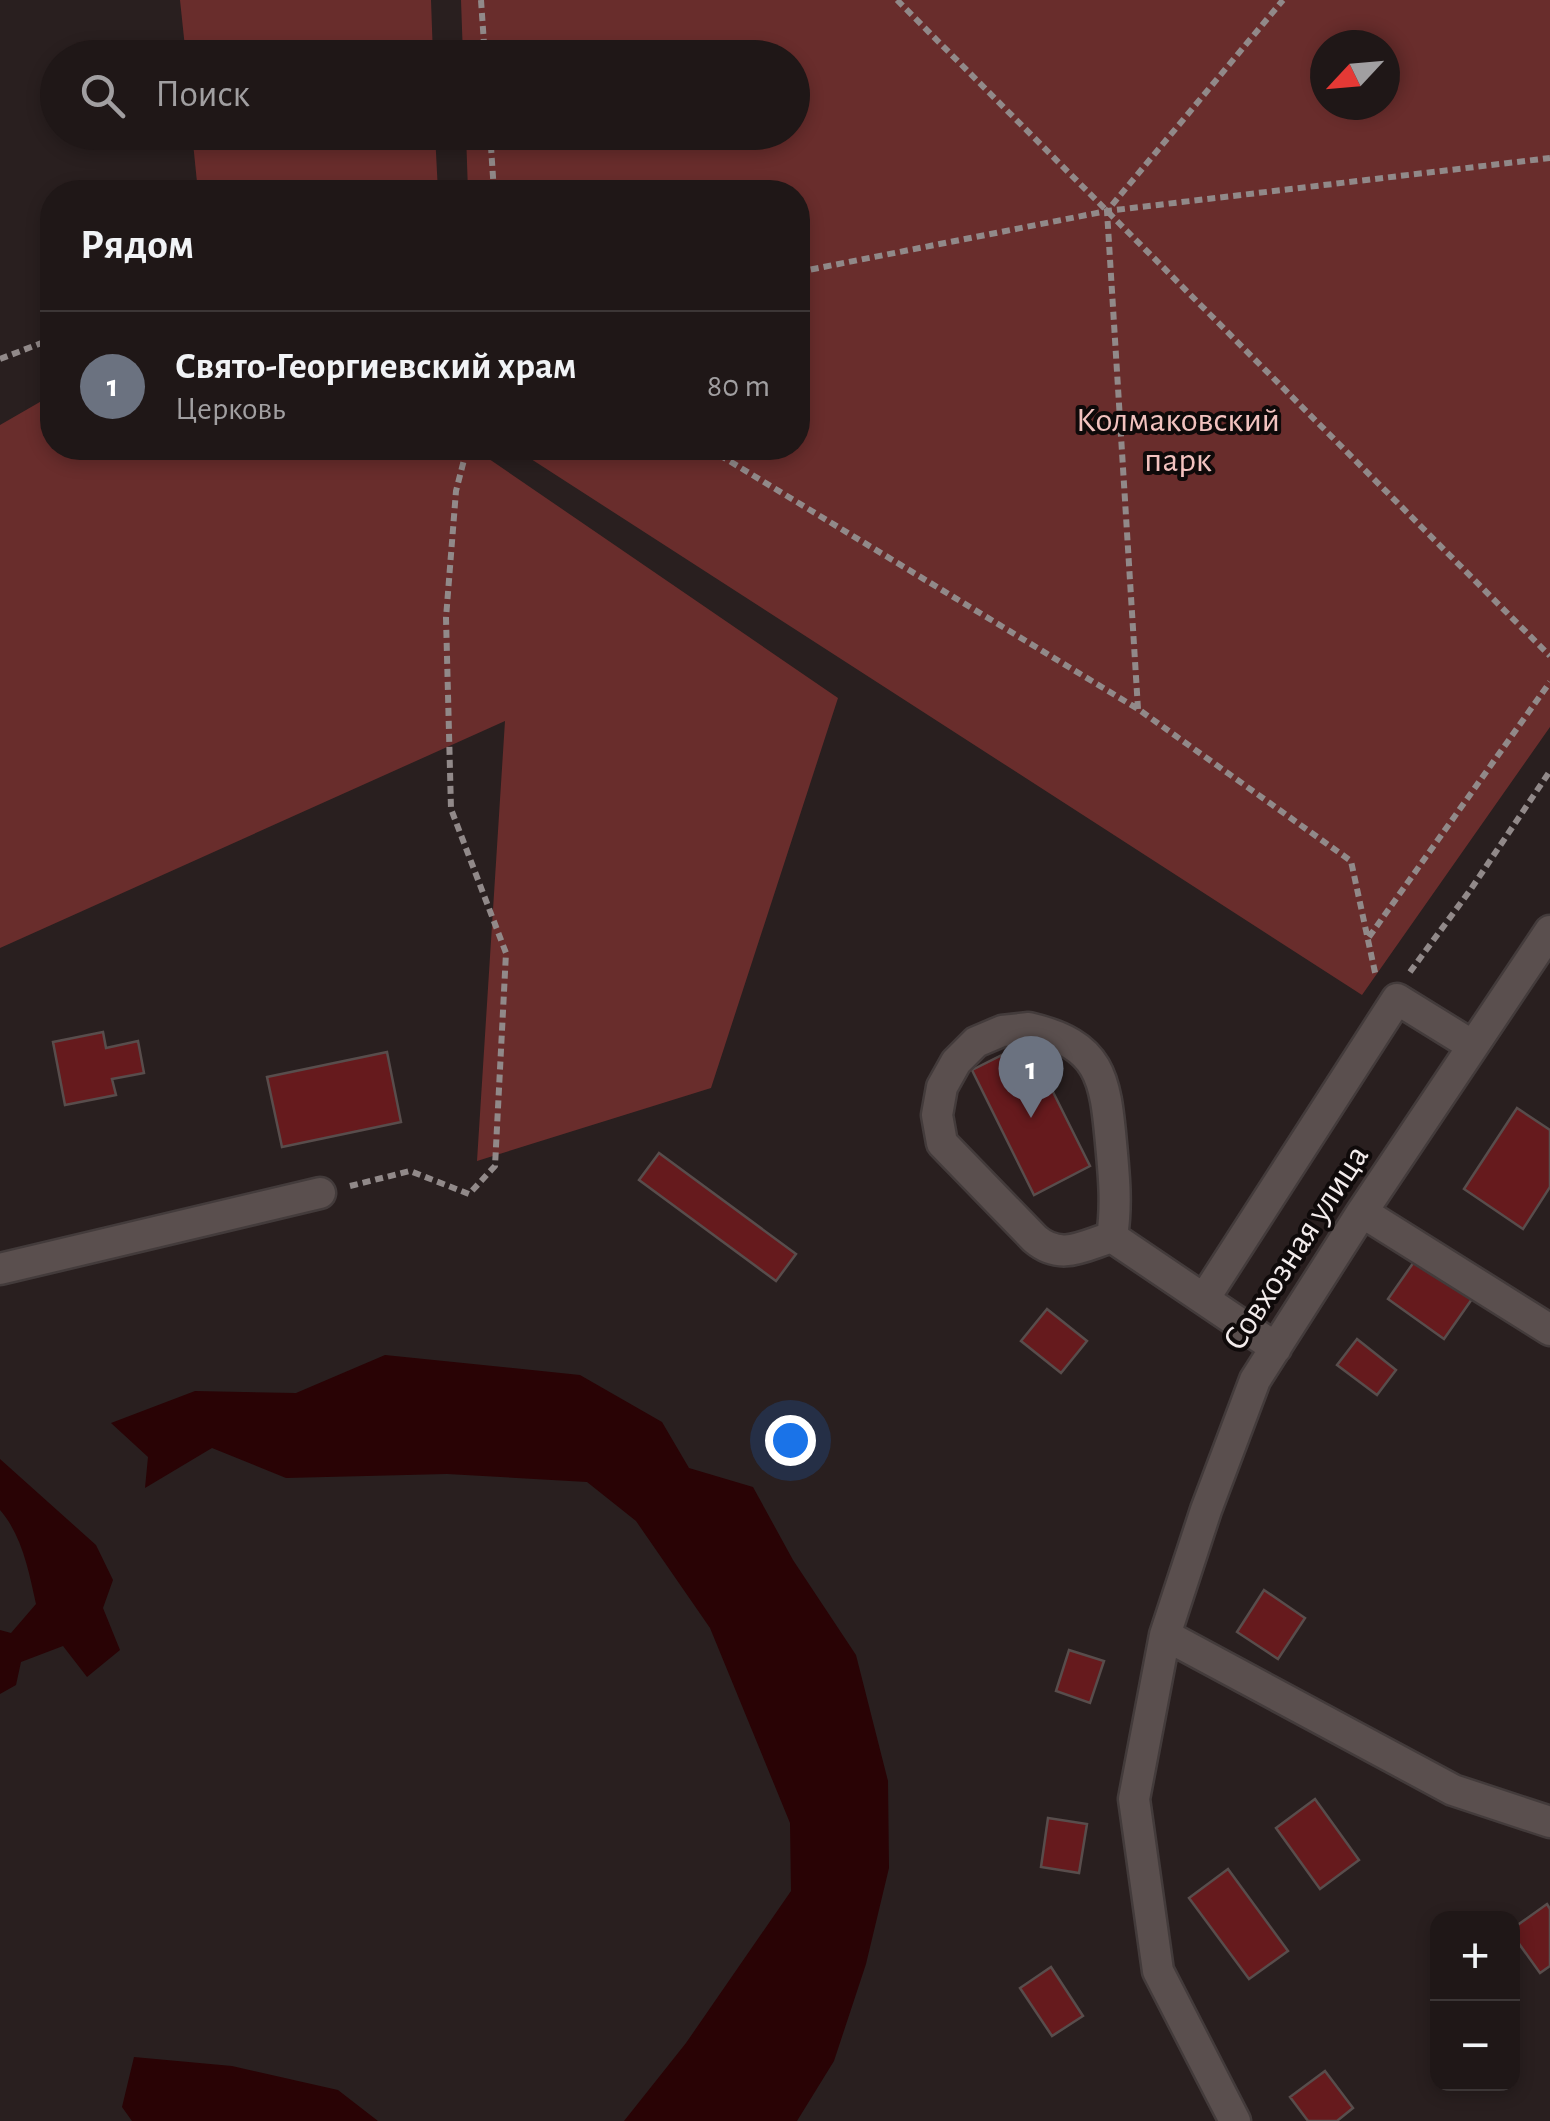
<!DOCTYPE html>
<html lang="ru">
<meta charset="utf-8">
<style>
:root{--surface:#1f1717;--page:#272020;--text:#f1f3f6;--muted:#a19fa1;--line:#3c3636;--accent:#0f766e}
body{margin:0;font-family:"Alegreya Sans",sans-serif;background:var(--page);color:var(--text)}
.controls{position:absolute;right:30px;bottom:30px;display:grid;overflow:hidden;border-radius:20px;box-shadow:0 5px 15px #0003}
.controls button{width:90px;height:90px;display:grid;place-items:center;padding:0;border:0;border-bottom:2px solid var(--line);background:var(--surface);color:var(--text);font:50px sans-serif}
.compass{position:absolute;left:1310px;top:30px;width:90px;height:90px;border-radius:50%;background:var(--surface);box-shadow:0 5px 15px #0003;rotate:244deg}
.you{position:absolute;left:790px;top:1440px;width:35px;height:35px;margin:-25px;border:8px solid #fff;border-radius:50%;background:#1a73e8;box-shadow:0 0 0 15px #1a73e833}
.badge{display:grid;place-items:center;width:65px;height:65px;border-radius:50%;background:var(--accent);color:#fff;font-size:32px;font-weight:700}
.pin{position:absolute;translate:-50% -82px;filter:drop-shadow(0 2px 5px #0008)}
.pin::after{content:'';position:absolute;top:52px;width:35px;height:30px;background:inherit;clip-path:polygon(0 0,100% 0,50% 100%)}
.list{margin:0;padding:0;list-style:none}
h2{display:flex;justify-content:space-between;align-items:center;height:130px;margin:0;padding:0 40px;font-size:42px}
h2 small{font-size:32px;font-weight:400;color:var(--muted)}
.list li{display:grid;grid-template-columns:65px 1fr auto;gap:30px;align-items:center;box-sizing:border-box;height:150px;padding:0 40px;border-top:2px solid var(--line)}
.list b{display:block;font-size:38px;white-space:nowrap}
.list p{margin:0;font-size:32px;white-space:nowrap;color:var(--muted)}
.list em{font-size:32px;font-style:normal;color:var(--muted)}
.icon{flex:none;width:55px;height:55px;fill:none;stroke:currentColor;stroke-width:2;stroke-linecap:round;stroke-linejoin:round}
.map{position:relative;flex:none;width:1550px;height:2121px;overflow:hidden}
.search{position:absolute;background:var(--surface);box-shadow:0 5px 15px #0003;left:40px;top:40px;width:770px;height:110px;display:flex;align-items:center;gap:25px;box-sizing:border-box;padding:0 35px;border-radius:55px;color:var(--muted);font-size:38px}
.panel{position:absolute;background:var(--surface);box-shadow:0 5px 15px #0003;left:40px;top:180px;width:770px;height:280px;border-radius:40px}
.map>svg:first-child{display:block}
.green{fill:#692d2c;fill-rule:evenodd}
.water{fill:#290305}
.building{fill:#661a1d;stroke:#584d4c;stroke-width:2.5}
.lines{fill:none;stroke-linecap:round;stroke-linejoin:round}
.minor-casing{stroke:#433b3b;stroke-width:35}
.path{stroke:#918989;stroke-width:6;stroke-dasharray:8 5;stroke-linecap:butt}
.minor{stroke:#5a4f4e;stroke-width:30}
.labels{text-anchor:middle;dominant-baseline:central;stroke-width:8;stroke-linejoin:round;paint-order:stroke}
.park-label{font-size:35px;fill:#f2c2bf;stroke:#0f0a0a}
.street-label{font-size:35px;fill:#f3ecec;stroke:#0f0a0a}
</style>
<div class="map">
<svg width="1550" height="2121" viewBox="0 0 1550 2121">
<rect width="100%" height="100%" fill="#291f1f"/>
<path class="green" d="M180,0h251l2,57h-247z
M461,0h1089v727l-188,268 -848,-547h284v-256h-330l-2,-59 326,-1v-74l-329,-1zM1385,45v60h-60v-60z
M192,133h243l3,59h-240z
M52,395v53h421l365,250 -127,390 -234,73 28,-440 -505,227v-523z"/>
<path class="water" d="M385,1355l195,20 82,47 27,46 64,19 40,73 63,95 32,126 1,87 -23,96 -32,97 -37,60h-173l62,-78 105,-152 -1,-68 -80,-195 -74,-107 -49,-39 -140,-8 -161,4 -74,-30 -67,40 3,-31 -37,-34 84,-32 101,2z
M0,1459l96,86 17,35 -10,28 17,42 -33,27 -24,-31 -42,16 -5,23 -16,9v-64l11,3 25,-29c-7,-32 -14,-69 -36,-94z
M134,2057l98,9 106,24 40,31h-246l-10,-14z"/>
<path class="building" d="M103,1032l3,16 32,-7 6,32 -32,6 4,16 -51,10 -12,-63z
M1028,1042l62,124 -56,29 -62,-125z
M387,1052l14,70 -119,25 -15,-70z
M1517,1108l33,22v57l-27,42 -59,-40z
M659,1153l137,101 -20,27 -137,-101z
M1416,1259l56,40 -28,40 -56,-40z
M1047,1309l40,32 -26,32 -40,-32z
M1357,1339l39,31 -19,25 -40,-30z
M1264,1590l41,28 -27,41 -41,-27z
M1069,1650l35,11 -14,42 -34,-12z
M1315,1799l44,61 -39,29 -44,-61z
M1048,1818l39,6 -8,49 -38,-6z
M1228,1869l60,82 -39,28 -60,-81z
M1547,1904l3,5v57l-10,7 -28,-39v-5z
M1051,1967l32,49 -31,20 -32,-48z
M1325,2071l28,37 -16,13h-29l-18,-24z"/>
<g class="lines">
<defs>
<path id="minor" d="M1029,1028c72,17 76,49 82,115 3,32 6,62 1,94 -29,9 -51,24 -77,2l-93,-96 -5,-28 5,-28 14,-25 20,-20 26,-11z
M1362,1212l188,118
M1112,1237l164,111
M0,1269l320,-76
M1204,1299l193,-300 76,47
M1165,1635l288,155 97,32
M1235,2121l-77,-150 -24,-172 31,-164 41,-125 49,-130 107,-168 188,-281"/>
</defs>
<use href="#minor" class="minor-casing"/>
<path class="path" d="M481,0l4,58
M897,0l653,656
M490,132l4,60
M798,272l309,-61 443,-53
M0,359l52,-20
M708,448l430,261 213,152 25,116
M1138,709l-31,-498 176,-211
M1369,937l181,-255
M1410,972l61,-83 79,-118
M350,1186l60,-15 59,23 26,-28 11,-213 -55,-144 -5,-191 10,-127 11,-43"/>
<use href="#minor" class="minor"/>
</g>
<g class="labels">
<g class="park-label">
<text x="1178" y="420">Колмаковский<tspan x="1178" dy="40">парк</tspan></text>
</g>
<g class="street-label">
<text transform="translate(1296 1248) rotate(-57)">Совхозная улица</text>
</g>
</g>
</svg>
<div class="controls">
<button>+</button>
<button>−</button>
</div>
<svg class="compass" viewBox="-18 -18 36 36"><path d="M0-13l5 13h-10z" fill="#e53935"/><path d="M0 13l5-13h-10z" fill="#a19fa1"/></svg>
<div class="you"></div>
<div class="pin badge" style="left:1031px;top:1118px;background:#6b7280">1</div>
<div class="search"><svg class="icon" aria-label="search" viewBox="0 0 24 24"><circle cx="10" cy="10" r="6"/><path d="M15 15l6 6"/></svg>Поиск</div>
<section class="panel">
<h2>Рядом<small></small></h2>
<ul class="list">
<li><span class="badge" style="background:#6b7280">1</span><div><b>Свято-Георгиевский храм</b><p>Церковь</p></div><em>80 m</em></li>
</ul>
</section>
</div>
